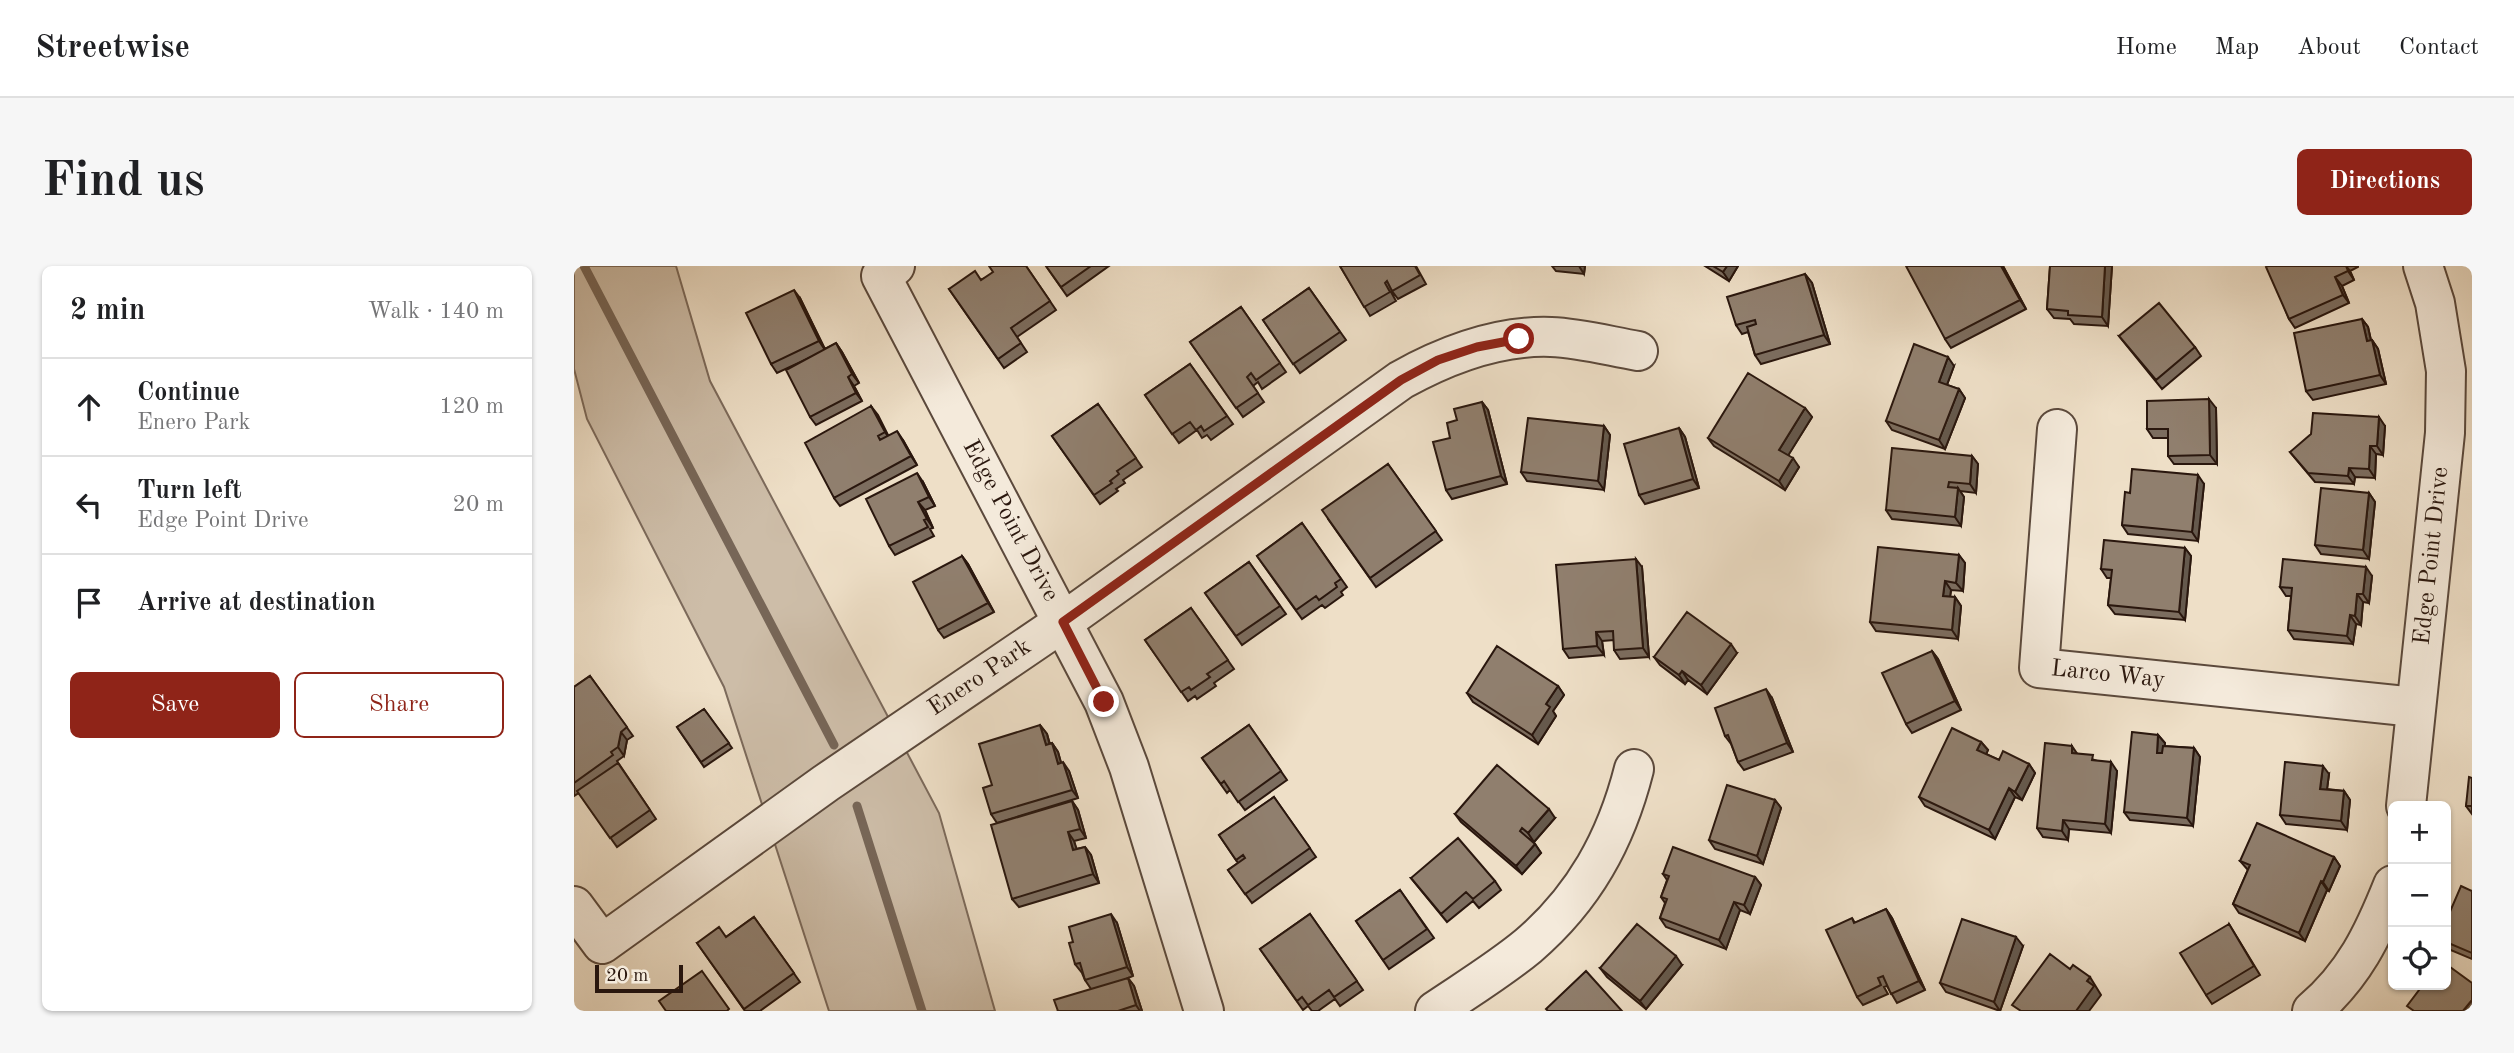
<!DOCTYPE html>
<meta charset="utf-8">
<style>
:root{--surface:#fff;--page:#f6f6f6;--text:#202124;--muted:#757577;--line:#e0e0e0;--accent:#8f2418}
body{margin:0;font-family:"Old Standard TT",serif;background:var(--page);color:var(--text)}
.controls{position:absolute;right:21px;bottom:21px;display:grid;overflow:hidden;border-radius:10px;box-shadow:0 2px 5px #0004}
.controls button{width:63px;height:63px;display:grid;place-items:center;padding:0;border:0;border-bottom:2px solid var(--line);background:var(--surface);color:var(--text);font:35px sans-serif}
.scale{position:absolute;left:21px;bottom:18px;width:88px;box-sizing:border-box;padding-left:7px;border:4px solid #2a170e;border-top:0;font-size:19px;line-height:24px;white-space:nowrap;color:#2a170e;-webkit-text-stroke:5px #f4eadb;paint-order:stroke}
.stop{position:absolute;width:21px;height:21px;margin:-16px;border:5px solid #8f2418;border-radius:50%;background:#fff}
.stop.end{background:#8f2418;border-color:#fff;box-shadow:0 2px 7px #0008}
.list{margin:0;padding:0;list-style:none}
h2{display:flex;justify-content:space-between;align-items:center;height:91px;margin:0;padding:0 28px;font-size:30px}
h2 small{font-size:23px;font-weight:400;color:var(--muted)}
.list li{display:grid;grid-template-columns:46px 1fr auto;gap:21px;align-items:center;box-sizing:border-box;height:98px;padding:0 28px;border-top:2px solid var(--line)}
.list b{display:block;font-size:26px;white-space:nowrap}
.list p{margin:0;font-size:23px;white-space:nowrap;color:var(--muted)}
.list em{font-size:23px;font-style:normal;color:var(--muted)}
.actions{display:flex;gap:14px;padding:21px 28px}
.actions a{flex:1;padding:16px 0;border:2px solid var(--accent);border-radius:10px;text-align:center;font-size:24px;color:var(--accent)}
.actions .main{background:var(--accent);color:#fff}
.icon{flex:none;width:38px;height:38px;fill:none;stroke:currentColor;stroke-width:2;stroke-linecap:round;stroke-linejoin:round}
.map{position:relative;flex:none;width:1898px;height:745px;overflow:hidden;border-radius:10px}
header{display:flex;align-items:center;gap:42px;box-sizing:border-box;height:98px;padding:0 35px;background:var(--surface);border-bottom:2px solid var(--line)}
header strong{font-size:33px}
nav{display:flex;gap:38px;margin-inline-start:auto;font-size:24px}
.intro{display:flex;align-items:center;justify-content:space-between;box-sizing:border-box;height:168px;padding:0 42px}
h1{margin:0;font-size:49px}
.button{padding:18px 32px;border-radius:10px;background:var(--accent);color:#fff;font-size:24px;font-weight:700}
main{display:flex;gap:42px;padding:0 42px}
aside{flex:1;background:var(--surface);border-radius:10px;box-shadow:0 2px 5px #0004}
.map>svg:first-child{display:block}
.green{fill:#cdbda8;stroke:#7c6a5b;stroke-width:2}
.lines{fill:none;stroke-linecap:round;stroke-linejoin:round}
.stream{stroke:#776657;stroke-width:9}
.minor-casing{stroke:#5b493c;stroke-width:42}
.minor{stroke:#f4eadb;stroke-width:38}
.wall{fill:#7c6d5f;stroke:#2a170e;stroke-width:2}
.shaded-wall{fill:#65594d;stroke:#2a170e;stroke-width:2}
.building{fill:#907f6e;stroke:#2a170e;stroke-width:2}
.route{stroke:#8f2418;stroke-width:9}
.labels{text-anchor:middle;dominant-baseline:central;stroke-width:5;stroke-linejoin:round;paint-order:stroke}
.street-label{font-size:24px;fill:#2a170e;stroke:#f4eadb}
</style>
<header>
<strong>Streetwise</strong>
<nav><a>Home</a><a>Map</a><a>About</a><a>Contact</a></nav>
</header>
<div class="intro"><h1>Find us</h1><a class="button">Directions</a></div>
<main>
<aside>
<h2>2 min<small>Walk · 140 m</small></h2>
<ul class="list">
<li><svg class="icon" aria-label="ahead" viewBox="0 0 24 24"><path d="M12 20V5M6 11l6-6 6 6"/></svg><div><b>Continue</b><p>Enero Park</p></div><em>120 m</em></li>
<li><svg class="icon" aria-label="left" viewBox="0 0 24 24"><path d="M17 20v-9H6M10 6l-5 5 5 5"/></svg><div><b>Turn left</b><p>Edge Point Drive</p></div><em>20 m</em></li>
<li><svg class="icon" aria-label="arrive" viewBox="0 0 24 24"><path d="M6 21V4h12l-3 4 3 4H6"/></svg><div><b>Arrive at destination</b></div></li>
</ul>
<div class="actions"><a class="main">Save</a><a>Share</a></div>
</aside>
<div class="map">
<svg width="1898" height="745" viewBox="0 0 1898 745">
<rect width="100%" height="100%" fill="#eedfc7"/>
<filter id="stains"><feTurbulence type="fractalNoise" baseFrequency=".00286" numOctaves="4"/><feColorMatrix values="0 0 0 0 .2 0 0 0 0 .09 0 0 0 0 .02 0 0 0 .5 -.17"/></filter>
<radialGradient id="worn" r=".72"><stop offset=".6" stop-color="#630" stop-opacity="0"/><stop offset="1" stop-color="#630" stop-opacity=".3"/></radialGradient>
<path class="green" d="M0,0h102l34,115 229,432 56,198h-166l-105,-324 -137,-268 -13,-50z"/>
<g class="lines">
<path class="stream" d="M10,0l250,479
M283,540l65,205"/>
<defs>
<path id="minor" d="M321,0l-14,10 223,426 25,65 75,244
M1483,163l-18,239 376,39
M1832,540l39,-373 1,-62 -11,-68 -12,-37
M0,640l28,38 224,-161 237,-161 338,-242c45,-25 96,-45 150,-43 29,1 58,9 87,14
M861,745c31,-21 64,-41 93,-65 56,-48 88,-106 106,-177
M1738,745c42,-36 61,-76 81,-126"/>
</defs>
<use href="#minor" class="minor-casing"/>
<use href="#minor" class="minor"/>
</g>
<path class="wall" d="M452,0l30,44 -39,27 10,15 -23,16 -55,-79z
M472,0h63l-42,30z
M766,0h76l10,18 -28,15 -6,-8 -1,1 5,9 -26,15z
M978,0h33l-1,8 -28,-3z
M1131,0h33l-9,15z
M1429,0l23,43 -75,39 -6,-9z
M1476,0h62l-4,60 -34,-2 -4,-5 -16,-1 -7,-9z
M1694,0h90v1l-8,4 4,9 -12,6 7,17 -54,25 -6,-9z
M1231,8l7,9 18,61 -69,20 -6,-9 -7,-23 -6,2 -6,-9z
M735,22l37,52 -46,33 -37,-53z
M226,32l25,51 11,-6 6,9 17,31 -5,3 8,15 -46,24 -6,-8 -1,-59 -32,15 -6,-9z
M667,41l45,65 -24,17 -4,-7 -5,4 11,16 -21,15 -53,-75z
M1788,53l6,8 3,13h1l6,9 8,35 -73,16 -7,-9z
M1545,70l76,11 6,9 -39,33z
M616,98l43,60 -22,16 -4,-5 -5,3 -5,-8 -18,13 -34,-48z
M1380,100l-7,19 12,4 6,9 -20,51 -53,-19 -6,-9z
M908,136l6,8 19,74 -55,15 -6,-9 4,-52 7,-18z
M524,138l44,63 -19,13 2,3 -9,6 2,2 -18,13 -48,-68z
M297,140l17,30 15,4 14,25 -77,41 -6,-8z
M1231,142l7,9 -24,38 11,12 -14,23 -71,-44 -6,-8z
M1642,142l1,56h-43l-6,-8v-18h-15l-6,-9z
M1030,160l6,9 -6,55 -77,-9 -6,-9z
M1811,160l-2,29 -7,-1 -1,24 -20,-1 -1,7 -39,-2 -25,-30z
M1105,162l6,9 14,51 -54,16 -6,-9z
M1398,190l6,8 -2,29 -16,-2 4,6 -3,29 -69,-7 -6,-9z
M814,198l54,76 -66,47 -48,-68z
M349,216l12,24 -10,4 8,18 -3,1 4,7 -39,19 -6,-9z
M1630,218l-6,57 -70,-7 -6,-9 8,-32z
M1795,227l6,9 -6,57 -48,-5 -6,-9z
M728,257l45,64 -6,5 2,3 -18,13 -3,-3 -20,14 -45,-63z
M1611,282l6,8 -6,64 -70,-6 -7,-9 3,-27h-4l-6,-9z
M1385,289l6,8 -2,28 -12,-1 -1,7h5l6,9 -3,33 -82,-8 -6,-9z
M388,290l6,8 26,48 -50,26 -6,-8z
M675,296l37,52 -44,31 -37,-52z
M1068,301l7,90 -29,2 -6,-9v-10l-12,1 2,14 -35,3 -6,-9z
M1798,310l-3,27 -6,-1 -2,23 -5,-1 -3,20 -59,-5 -6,-9 3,-34h-5l-6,-9z
M617,342l43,61 -20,14 2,3 -19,13 -2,-3 -7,5 -43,-61z
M1358,385l6,8 23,51 -49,23 -6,-9z
M1163,387l-30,41 -19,-14 -3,4 -25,-19 -6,-8z
M16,410l43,60 -6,4 -3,16 -7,5 39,58 -39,28 -38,-54 -5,3v-109z
M984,420l6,9 -11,16 3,5 -18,28 -65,-42 -6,-9z
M1198,432l21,54 -49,18 -6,-8 -7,-18 -6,-8z
M130,443l28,39 -28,19 -27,-40z
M466,459l7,9 3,10 2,-1 6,9 3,11 8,8 9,27 -81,25 -6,-9 1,-29z
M675,459l38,55 -42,30 -15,-20 -3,3 -25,-35z
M1584,469l7,8 -1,3 30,2 6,9 -7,69 -63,-6 -6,-8z
M1407,476l7,8 -2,4 13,6 30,4 6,9 -13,27 -7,-3 -20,42 -70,-33 -6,-9z
M1504,488l19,7 20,10 -6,62 -42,-4 -1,11 -25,-3 -6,-9z
M1755,508l-2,15 17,2 6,9 -3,30 -61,-6 -6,-9z
M1898,512v36l-6,-8z
M700,531l42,60 -64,46 -24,-33 10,-7 -19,-28z
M1201,534l6,8 -18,56 -48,-15 -6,-9z
M498,535l6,9 8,28 -12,3 2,8 9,-2 6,8 8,28 -80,24 -7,-8z
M881,548l100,4 -21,24 -6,-4 7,6 6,9 -19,21 -61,-52z
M1760,591l6,9 -11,25 -2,-1 -22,51 -66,-28 -6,-9 15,-34 -8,-9z
M1089,608l92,3 6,8 -11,29 -10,-4 -14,39 -60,-22 -6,-9 5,-15 -4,-6 6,-17z
M837,612l84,3 6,9 -22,18 -6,-7 -26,21z
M826,624l34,48 -45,31 -33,-48z
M1898,625v68l-26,-11v-27z
M1312,643l6,9 33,72 -28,13 -10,-17 -3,1 4,7 -25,11 -6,-8 -5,-79 3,5z
M736,648l53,76 -23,16 -5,-7 -17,12h-6l-4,-5 -5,4 -43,-61z
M180,651l46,65 -40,29h-15l-48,-68 29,-6z
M543,657l16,53 -5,2 6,8 8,25h-84l33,-22 -6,-9 -3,-7 -7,-9z
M1655,658l31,51 -48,29 -6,-9z
M1449,680l-23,65 -54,-19 -6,-9z
M1108,699l-36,44 -39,-32 -7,-9z"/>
<path class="shaded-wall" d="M1005,0h6l-1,8z
M1153,0h11l-9,15 -6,-9z
M1427,0h2l23,43 -6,-9z
M1531,0h7l-4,60 -6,-9z
M1772,0l4,5 4,9 -6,-9z
M1231,8l7,9 18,61 -6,-9z
M1761,11l7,9 7,17 -6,-8z
M220,24l6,8 25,52 -6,-9z
M1788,53l6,8 5,23 -6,-9z
M1798,74l6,9 8,35 -6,-9z
M262,77l6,9 17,31 -7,-9z
M1374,91l6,9 -9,24 -6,-8z
M274,111l6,9 8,15 -6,-8z
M1385,123l6,9 -20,51 -6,-9z
M1635,133l7,9 1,56 -7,-9z
M908,136l6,8 19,74 -6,-8z
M297,140l7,9 13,26 -6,-9z
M1231,142l7,9 -26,42 -7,-9z
M1805,151l6,9 -2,29 -6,-9z
M1030,160l6,9 -6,55 -6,-9z
M1105,162l6,9 14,51 -6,-9z
M323,165l6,9 14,25 -6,-9z
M1796,180l6,8 -1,24 -6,-9z
M1398,190l6,8 -2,29 -6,-9z
M1219,192l6,9 -14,23 -6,-9z
M1775,202l6,9 -1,7 -6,-8z
M343,207l6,9 12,24 -6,-9z
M1624,209l6,9 -6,57 -6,-9z
M1384,222l6,9 -3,29 -6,-9z
M1795,227l6,9 -6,57 -6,-9z
M344,236l7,8 8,18 -6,-9z
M1611,282l6,8 -6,64 -6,-8z
M1385,289l6,8 -2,28 -7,-8z
M388,290l6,8 26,48 -6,-9z
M1062,293l6,8 7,90 -6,-9z
M1792,301l6,9 -3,27 -6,-9z
M1371,315l6,9 -2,15 -6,-9z
M1783,328l6,8 -2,23 -6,-9z
M1381,331l6,9 -3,33 -6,-9z
M1776,349l6,9 -3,20 -6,-8z
M1022,366l6,9 2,14 -7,-9z
M1157,378l6,9 -30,41 -6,-9z
M1358,385l6,8 23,51 -6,-9z
M1108,405l6,9 -3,4 -6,-9z
M984,420l6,9 -11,16 3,5 -18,28 -6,-9 14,-31z
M1192,423l6,9 21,54 -6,-9z
M466,459l7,9 5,20 -6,-9z
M47,466l6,8 -3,16 -6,-9z
M1584,469l7,8 -2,19 -6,-9z
M1407,476l7,8 -4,9 -7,-9z
M478,477l6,9 6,21 -6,-9z
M1498,480l6,9 -6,-2z
M1620,482l6,9 -7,69 -6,-8z
M489,496l6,9 9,27 -6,-8z
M1537,496l6,9 -6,62 -6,-9z
M1455,498l6,9 -13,27 -7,-8z
M1749,500l6,8 -3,23 -6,-8z
M1435,522l6,9 -20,42 -6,-9z
M1770,525l6,9 -3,30 -6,-9z
M1201,534l6,8 -18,56 -6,-8z
M498,535l6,9 8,28 -6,-9z
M975,543l6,9 -21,24 -6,-9z
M1489,554l6,9 -1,11 -6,-9z
M494,566l6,9 6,18 -7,-9z
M961,578l6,9 -19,21 -6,-8z
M511,581l6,8 8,28 -6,-9z
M1760,591l6,9 -11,25 -6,-9z
M1181,611l6,8 -11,29 -6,-9z
M1747,615l6,9 -22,51 -6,-8z
M1160,636l6,8 -14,39 -7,-9z
M1312,643l6,9 33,72 -6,-9z
M537,648l6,9 16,53 -6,-9z
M1442,671l7,9 -23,65 -6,-9z
M1102,690l6,9 -36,44 -6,-8z
M1516,711l11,18 -12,16h-13l11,-30z
M554,712l6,8 8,25h-2l-4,-6z
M1898,734v11h-9z"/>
<path class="building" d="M415,0h37l24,35 -39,27 10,15 -23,16 -49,-70 26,-18 6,9 12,-8z
M472,0h45l-30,21z
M766,0h75l5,9 -28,16 -5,-10 -2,2 5,9 -26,15z
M1139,0h14l-4,6z
M1332,0h95l19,34 -75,39z
M1476,0h55l-3,51 -34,-2v-4l-21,-2z
M1694,0h78l2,5 -13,6 8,18 -54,24 -23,-52z
M1231,8l19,61 -69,20 -8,-28 9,-3 -1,-4 -19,5 -9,-28z
M735,22l31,44 -47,32 -30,-44z
M220,24l25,51 -48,23 -25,-51z
M1585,37l36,44 -39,33 -37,-44z
M667,41l39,56 -24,17 -5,-7 -4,4 11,16 -22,15 -46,-66z
M1788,53l5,22 5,-1 8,35 -74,16 -12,-58z
M262,77l16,31 -4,3 8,16 -46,24 -24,-47z
M1340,78l34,13 -9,25 20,7 -20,51 -53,-19z
M616,98l37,52 -23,15 -3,-5 -5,4 -6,-8 -18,12 -27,-39z
M1174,107l57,35 -26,42 14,8 -14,23 -71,-43z
M1635,133l1,56 -42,1v-27h-21v-28z
M908,136l19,74 -55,14 -13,-48 17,-4 -3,-15 10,-3 -3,-11z
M524,138l38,54 -19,13 2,3 -9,7 2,2 -18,12 -42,-59z
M297,140l14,26 -7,4 2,4 17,-9 14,25 -77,42 -29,-55z
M1739,147l66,4 -2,29h-7l-1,23 -20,-1 -1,8 -40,-3 -18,-21 21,-18z
M954,152l76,8 -6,55 -77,-9z
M1105,162l14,51 -54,16 -15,-51z
M1318,182l80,8 -2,28 -21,-2 -1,5 10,1 -3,29 -69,-7z
M814,198l48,67 -66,47 -48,-68z
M1558,203l66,6 -6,57 -70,-7 3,-33 5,1z
M343,207l12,24 -11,5 9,17 -3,1 4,7 -39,19 -23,-47z
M1747,222l48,5 -6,57 -48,-5z
M728,257l39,56 -6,4 2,4 -18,13 -3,-4 -20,14 -39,-54z
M1530,274l81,8 -6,64 -71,-7 4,-35 -11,-1z
M1304,281l81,8 -3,28 -11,-2 -2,15 12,1 -3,33 -82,-8z
M388,290l26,47 -50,27 -25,-48z
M1062,293l7,89 -29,2 -1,-19 -17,1 1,14 -34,3 -7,-84z
M1709,293l83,8 -3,27h-6l-2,22 -5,-1 -3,21 -59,-6 4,-42 -12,-1z
M675,296l31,44 -44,30 -31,-43z
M617,342l37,52 -21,14 3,3 -19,13 -2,-3 -8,5 -36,-52z
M1113,346l44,32 -30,41 -19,-14 -3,4 -25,-18z
M923,380l61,40 -12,18 4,3 -18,28 -65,-42z
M1358,385l23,50 -49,23 -24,-51z
M16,410l37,51 -6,5 -3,15 -7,5 2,3 -39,28v-96z
M1192,423l21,54 -49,19 -10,-27 -3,1 -10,-28z
M130,443l25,34 -28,19 -24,-35z
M466,459l6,20 6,-2 6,21 5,-2 9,28 -81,24 -8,-26 9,-3 -13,-41z
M675,459l32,46 -43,31 -14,-21 -3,3 -19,-26z
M1378,462l29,14 -4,8 22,10 4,-9 26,13 -14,28 -6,-4 -20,42 -70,-33z
M1558,466l26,3 -1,18h5l1,-7 31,2 -7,70 -63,-6z
M1471,477l27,3v7l21,2 -1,5 19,2 -6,62 -42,-4 -1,11 -25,-3z
M1711,496l38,4 -3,23 24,2 -3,30 -61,-6z
M44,497l32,47 -40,28 -33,-47z
M923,499l52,44 -21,24 -6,-5 -2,3 15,13 -19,22 -61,-52z
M1895,511l3,1v28h-6z
M1153,519l48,15 -18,56 -48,-16z
M700,531l36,51 -65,46 -17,-24 17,-12 -2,-3 -7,5 -17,-25z
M498,535l8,28 -12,3 5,18 12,-3 8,27 -81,25 -21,-74z
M1683,557l77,34 -11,25 -2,-1 -22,52 -66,-29 17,-39 -10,-4z
M884,572l37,43 -22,18 -7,-7 -25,22 -30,-36z
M1099,581l82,30 -11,28 -10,-3 -15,38 -59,-22 7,-19 -6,-2 8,-21 -6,-2z
M1887,620l11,5v62l-26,-11v-21z
M826,624l27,39 -44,31 -27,-39z
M1312,643l33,72 -28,13 -8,-18 -5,2 3,7 -24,12 -31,-67 26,-12 2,5z
M537,648l16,53 -42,13 -5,-17 -5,1 -6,-21 4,-1 -4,-15z
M736,648l47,67 -23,16 -5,-7 -21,15 -6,-8 -5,4 -37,-52z
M180,651l40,56 -50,36 -47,-66 22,-16 7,10z
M1388,653l54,18 -22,65 -54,-19z
M1063,658l39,32 -36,45 -40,-33z
M1655,658l25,42 -48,29 -26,-42z
M1476,688l20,15 3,-4 17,12 -3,4 7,5 -18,25h-55l-9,-6z
M1872,698l26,19v17l-9,11h-49l-7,-5 15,-20 -2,-1h26z
M128,705l27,38 -2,2h-61l-7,-10z
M1012,705l36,40h-74l-2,-2z
M554,712l8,27 -18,6h-60l-4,-11z"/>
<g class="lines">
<path class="route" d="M530,436l-41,-80 338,-242 37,-20 39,-13 42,-8"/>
</g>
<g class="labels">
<g class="street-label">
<text transform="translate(436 255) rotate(62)">Edge Point Drive</text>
<text transform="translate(1858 290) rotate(-84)">Edge Point Drive</text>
<text transform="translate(1534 409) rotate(6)">Larco Way</text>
<text transform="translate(406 412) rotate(-34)">Enero Park</text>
</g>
</g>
<rect width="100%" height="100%" filter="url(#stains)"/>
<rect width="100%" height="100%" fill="url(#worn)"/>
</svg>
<div class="controls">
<button>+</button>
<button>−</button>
<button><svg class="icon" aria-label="locate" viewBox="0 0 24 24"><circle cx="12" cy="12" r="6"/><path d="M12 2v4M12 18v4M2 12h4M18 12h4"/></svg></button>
</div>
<div class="scale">20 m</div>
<div class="stop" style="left:945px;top:73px"></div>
<div class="stop end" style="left:530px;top:436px"></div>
</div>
</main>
